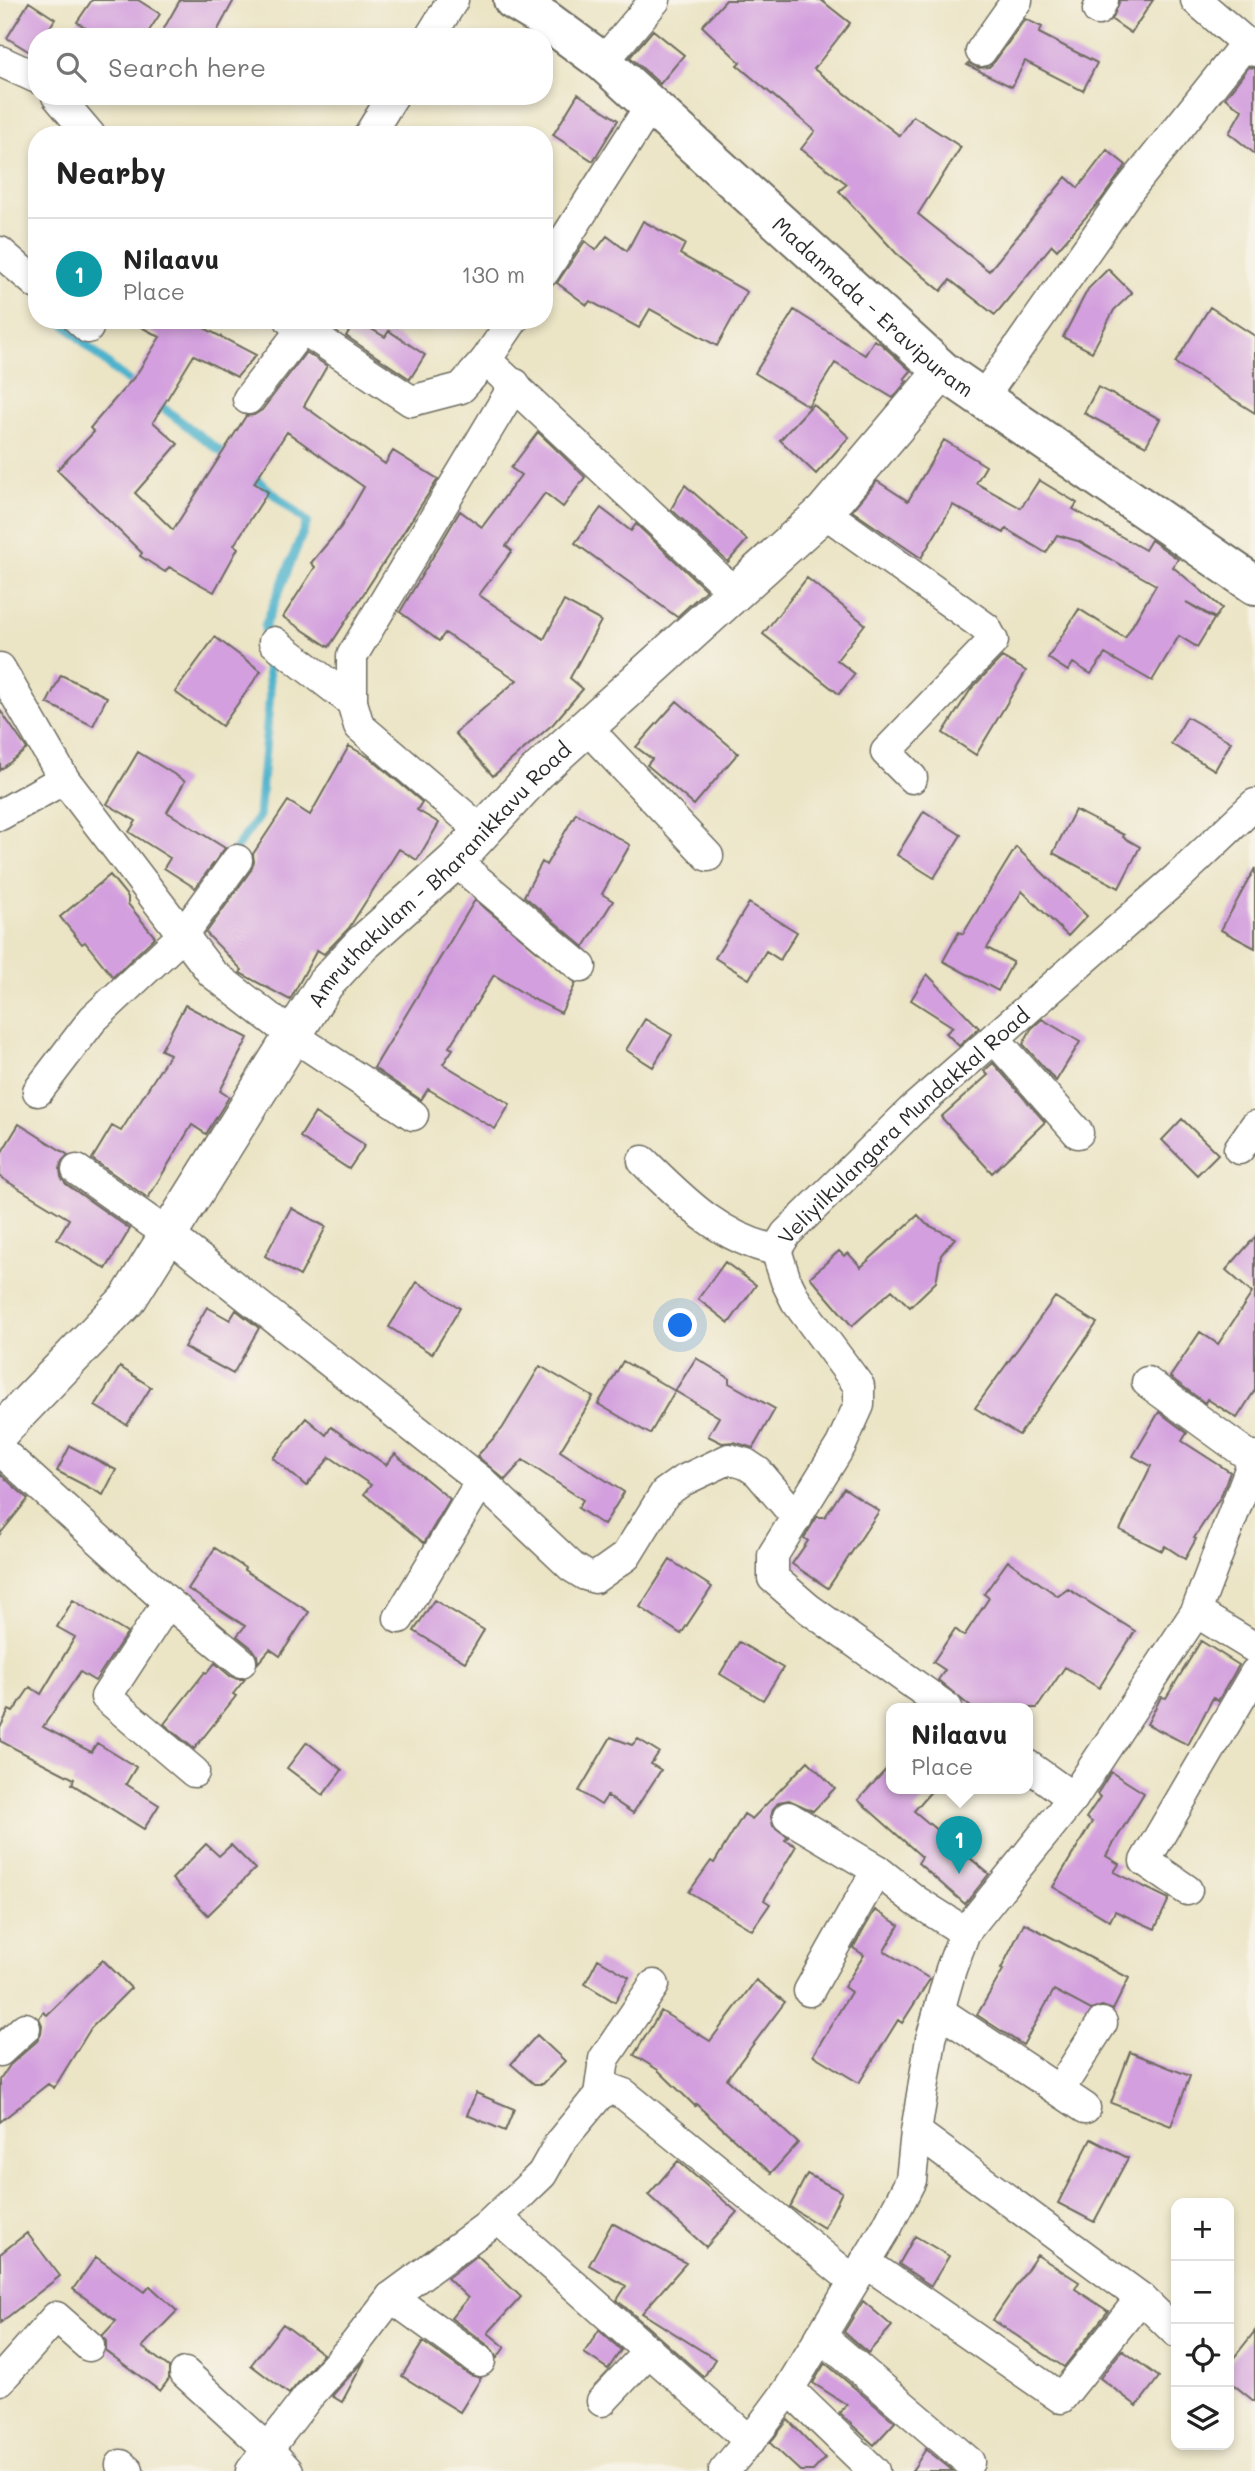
<!DOCTYPE html>
<meta charset="utf-8">
<style>
:root{--surface:#fff;--page:#f6f6f6;--text:#222;--muted:#767676;--line:#e0e0e0;--accent:#2563eb}
body{margin:0;font-family:Mali,sans-serif;background:var(--page);color:var(--text)}
.controls{position:absolute;right:21px;bottom:21px;display:grid;overflow:hidden;border-radius:14px;box-shadow:0 4px 10px #0003}
.controls button{width:63px;height:63px;display:grid;place-items:center;padding:0;border:0;border-bottom:2px solid var(--line);background:var(--surface);color:var(--text);font:35px sans-serif}
.you{position:absolute;left:681px;top:1326px;width:24px;height:24px;margin:-18px;border:5px solid #fff;border-radius:50%;background:#1a73e8;box-shadow:0 0 0 10px #1a73e833}
.badge{display:grid;place-items:center;width:46px;height:46px;border-radius:50%;background:var(--accent);color:#fff;font-size:23px;font-weight:700}
.pin{position:absolute;translate:-50% -58px;filter:drop-shadow(0 2px 4px #0008)}
.pin::after{content:'';position:absolute;top:37px;width:24px;height:21px;background:inherit;clip-path:polygon(0 0,100% 0,50% 100%)}
.popup{position:absolute;left:886px;top:1703px;width:147px;height:91px;box-sizing:border-box;display:grid;place-content:center;border-radius:14px;background:var(--surface);filter:drop-shadow(0 2px 5px #0005);font-size:23px;white-space:nowrap;color:var(--muted)}
.popup b{font-size:26px;color:var(--text)}
.popup::after{content:'';position:absolute;left:50%;top:100%;margin-left:-14px;border:14px solid transparent;border-top-color:var(--surface)}
.list{margin:0;padding:0;list-style:none}
h2{display:flex;justify-content:space-between;align-items:center;height:91px;margin:0;padding:0 28px;font-size:30px}
h2 small{font-size:23px;font-weight:400;color:var(--muted)}
.list li{display:grid;grid-template-columns:46px 1fr auto;gap:21px;align-items:center;box-sizing:border-box;height:112px;padding:0 28px;border-top:2px solid var(--line)}
.list b{display:block;font-size:26px;white-space:nowrap}
.list p{margin:0;font-size:23px;white-space:nowrap;color:var(--muted)}
.list em{font-size:23px;font-style:normal;color:var(--muted)}
.icon{flex:none;width:38px;height:38px;fill:none;stroke:currentColor;stroke-width:2;stroke-linecap:round;stroke-linejoin:round}
.map{position:relative;flex:none;width:1255px;height:2471px;overflow:hidden}
.search{position:absolute;background:var(--surface);box-shadow:0 4px 10px #0003;left:28px;top:28px;width:525px;height:77px;display:flex;align-items:center;gap:18px;box-sizing:border-box;padding:0 24px;border-radius:28px;color:var(--muted);font-size:26px}
.panel{position:absolute;background:var(--surface);box-shadow:0 4px 10px #0003;left:28px;top:126px;width:525px;height:203px;border-radius:28px}
.map>svg:first-child{display:block}
.lines{fill:none;stroke-linecap:round;stroke-linejoin:round}
.stream{stroke:#4db2cc;stroke-width:9}
.building{fill:#d39fde}
.minor-casing{stroke:#6e6c61;stroke-width:33}
.tertiary-casing{stroke:#6e6c61;stroke-width:40}
.secondary-casing{stroke:#6e6c61;stroke-width:42}
.minor{stroke:#fff;stroke-width:30}
.tertiary{stroke:#fff;stroke-width:37}
.secondary{stroke:#fff;stroke-width:38}
.labels{text-anchor:middle;dominant-baseline:central;stroke-width:5;stroke-linejoin:round;paint-order:stroke}
.street-label{font-size:21px;fill:#2b2b2b;stroke:#f7f3e8}
</style>
<div class="map">
<svg width="1255" height="2471" viewBox="0 0 1255 2471">
<rect width="100%" height="100%" fill="#f7f3e8"/>
<filter id="ink" filterUnits="userSpaceOnUse"><feTurbulence type="fractalNoise" baseFrequency=".0143" numOctaves="2"/><feDisplacementMap in="SourceGraphic" scale="14" xChannelSelector="R" yChannelSelector="G"/><feConvolveMatrix kernelMatrix="1 2 1 2 8 2 1 2 1" color-interpolation-filters="sRGB"/></filter>
<filter id="wash" filterUnits="userSpaceOnUse"><feTurbulence type="fractalNoise" baseFrequency=".00686" numOctaves="4" result="noise"/><feDisplacementMap in="SourceGraphic" scale="28" xChannelSelector="R" yChannelSelector="G"/><feGaussianBlur stdDeviation="1.57" result="paint"/><feColorMatrix in="noise" values="0 0 0 0 0 0 0 0 0 0 0 0 0 0 0 0 0 1.4 0 .05"/><feComposite in="paint" operator="in"/></filter>
<g filter="url(#wash)">
<rect width="100%" height="100%" fill="#ebe4c5"/>
<g class="lines">
<path class="stream" d="M60,320l53,49 24,19
M154,401l78,59
M231,855l28,-39 11,-123 -5,-67 42,-104 -58,-49"/>
</g>
<g id="blocks">
<path class="building" d="M92,0h46l22,14 -15,23h-45l-23,-15z
M180,0h54l-20,37h-55z
M726,0h95l29,23 -36,46 86,67 13,-20 48,31 -43,67 71,57 77,-94 12,11 29,-38 19,15 -26,36 -43,49 -5,-5 -57,70 -45,-35 -9,11 -45,-38 -57,-62 8,-7 -46,-35 14,-18 -78,-66 3,-3 -38,-36z
M1120,0h33l-22,33 -19,-13z
M29,2l26,17 -11,18h-7v11l-4,6 -26,-16z
M1025,19l17,8 -3,6 58,30 -14,28 -58,-30 -13,26 -45,-22 2,-2 10,5 10,-1 6,-6z
M653,30l31,25 -24,29 -30,-27z
M1249,67l6,1v86l-26,-21 13,-23 -17,-12z
M578,94l40,26 -25,41 -40,-26z
M643,221l42,23 -5,10 67,38 -30,54 -67,-37 -11,19 -49,-27 -3,4 -30,-22 28,-42 11,9 11,-14 20,15z
M1108,269l24,24 -18,17 -22,42 -29,-15 25,-48z
M1210,307l45,29v77l-80,-50z
M794,310l71,45 9,-15 7,4 30,27 -7,8 3,2 -14,17 -58,-35 -27,43 -53,-33z
M128,320h61l67,35 -19,22 -43,-22 -41,67 25,22 -43,49 38,37 73,-114 8,-1 8,-5 44,-58 21,14 -23,40 81,58 8,-13 45,28 -109,168 -46,-30 32,-50 -4,-4 30,-36 23,-40 -77,-55 -33,51 14,9 -34,53 4,3 -24,44 -45,-25 -4,5 -25,-16 2,-3 -85,-83 37,-38 -4,-4 46,-53 24,-38z
M356,320l29,17 4,-6 36,24 -15,24 -64,-43z
M1098,387l62,32 -14,27 -62,-33z
M813,404l36,33 -33,37 -36,-34z
M538,432l47,45 -22,30 -18,-14 -39,53 6,5 -33,44 65,44 20,-38 37,20 -31,57 13,11 -30,35 -60,52 -38,-43 62,-53 -72,-47 -6,8 -39,-29 60,-101 22,16 39,-52 -10,-7z
M944,440l42,26 -10,17 45,25 18,-28 38,23 -4,6 72,41 6,-10 27,19 -5,8 49,41 -7,10 -29,-16 28,17 -17,28 -18,-11 -27,45 -47,-27 -14,20 -18,-11 -5,8 -20,-13 31,-49 46,29 31,-53 -78,-44 -21,-6 -11,18 -40,-24 -2,4 -51,-28 -32,53 -69,-47 25,-30 31,20z
M685,485l62,55 -19,22 -57,-53z
M601,508l30,23 5,-7 70,66 -29,27 -102,-74z
M807,578l58,46 -28,36 18,14 -16,20 -76,-60z
M215,637l46,34 -39,55 -47,-34z
M1002,657l24,14 -50,84 -33,-22 28,-44z
M61,675l46,22 -14,29 -46,-23z
M677,701l61,52 -44,52 -47,-40 5,-6 -16,-12z
M0,710l27,39 -27,21z
M1187,717l44,25 -16,28 -44,-26z
M349,746l21,12 52,44 -5,8 22,13 -22,37 -18,-11 -50,79 -25,26 -7,-4 -27,50 -50,-27 2,-3 -36,-37 45,-63 3,-8 -1,-8 35,-53 22,14z
M138,752l47,29 -18,31 58,36 -30,40 -31,-20 6,-10 -41,-26 7,-11 -29,-17z
M1075,810l49,25 -1,2 17,10 -21,41 -66,-35z
M924,811l37,24 -27,43 -37,-23z
M576,813l54,32 -28,49 11,7 -29,46 -60,-51 18,-34 4,3z
M1016,847l71,69 -19,20 -46,-45 -35,57 26,14 -15,29 -55,-30 16,-29 4,2z
M1255,868v80l-34,-18z
M110,875l18,22v7l27,33 -42,40 -28,-35 -3,2 -22,-27z
M475,900l101,83 -15,30 -30,-15 -37,-23 -45,72 4,2 -10,15 67,40 -15,25 -67,-40 -7,11 -47,-32z
M749,903l48,29 -17,28 -14,-9 -17,28 -34,-21z
M927,974l52,54 -20,18 -13,-13 7,-6 -42,-27z
M185,1005l63,33 -28,53 9,6 -23,37 -14,-9 -44,73 -56,-39 20,-33 9,5 49,-77 -9,-4z
M645,1019l27,16 -19,32 -27,-17z
M1042,1019l38,23 -24,39 -33,-37 8,-15z
M993,1063l52,59 -53,51 -51,-56 47,-42 -4,-4z
M315,1113l50,32 -16,24 -49,-32z
M1182,1119l36,35 -21,21 -35,-35z
M19,1124l49,31 -6,6 -2,8 1,8 5,7 64,45 -24,40 -49,-30 12,-20 -69,-42v-22z
M291,1208l35,19 -26,49 -35,-20z
M918,1215l8,9 29,14 -14,17 -5,27 -26,25 -18,-17 -40,36 -42,-49 29,-26 5,5 4,-3 13,14z
M1255,1237v153l-18,28 -30,-19 -2,4 -35,-26 30,-45 18,12 34,-51 -26,-23z
M725,1262l31,23 -27,38 -31,-24z
M417,1282l43,26 -28,46 -43,-27z
M1055,1297l42,26 -78,112 -44,-27z
M207,1307l23,13 6,-10 23,18 -26,46 -49,-27z
M696,1358l33,20v5l46,26 -22,39 -19,-6 -12,1 -14,-7 11,-19 -44,-26z
M623,1361l52,30 -25,43 -52,-30z
M540,1366l53,31 -33,54 64,41 -20,33 -26,-17 5,-8 -60,-40 -18,20 -28,-24 25,-27z
M120,1367l31,20 -24,38 -32,-19z
M1159,1412l28,21 -5,8 48,31 -9,24 -27,42 2,1 -11,20 -20,-13 -3,5 -42,-21 31,-64 -18,-10z
M306,1418l20,17 5,-8 55,38 9,-11 55,45 -26,44 -60,-49 7,-9 -41,-28 -24,29 -33,-28z
M70,1446l46,24 -13,25 -46,-24z
M0,1474l28,25 -28,35z
M844,1488l35,23 -51,77 -36,-24 16,-23 -4,-3 13,-21h8z
M215,1548l30,20 -1,2 65,42 -29,44 -10,-7 -12,14 -1,-8 -4,-6 -16,-13 8,-10 -57,-37z
M670,1560l42,27 -31,47 -41,-27z
M1008,1561l50,35 10,-7 67,42 -36,57 -34,-21 -28,41h-65l-34,-28 7,-10 -12,-8 22,-33 9,7 25,-38 -5,-4z
M73,1600l54,33 -32,48 -15,-9 -37,55 48,25 6,-9 39,24 -10,17 33,21 -15,24 -72,-45 2,-5 -74,-38v-13l9,-18 4,2 17,-25 11,7 34,-57 -18,-10z
M434,1600l50,30 -19,32 -51,-31z
M1201,1641l38,24 -21,36 -5,-3 -25,47 -41,-21 14,-27 5,1z
M739,1642l44,26 -20,32 -43,-26z
M215,1663l15,13 7,3h8l-12,15 3,2 -42,53 -30,-25 41,-52 2,1z
M611,1737l21,8 6,-6 21,13 -8,12 10,6 -28,43 -26,-17 -6,9 -22,-14z
M307,1742l35,28 -19,25 -36,-27z
M808,1761l27,27 -22,23 -24,-11 -10,2 -6,7 -2,8 2,9 15,11 -3,3 11,6 -32,54 6,4 -18,26 -63,-38 22,-31 3,2 30,-49 8,5z
M891,1764v24h43l-20,23 75,63 -24,30 -47,-41 4,-6 -64,-57z
M1111,1772l33,21 -38,63 13,8 -5,8 55,27 -14,30 -40,-18 -5,10 -57,-34 39,-65 -6,-4 14,-21 -3,-3z
M206,1844l13,12 12,-11 24,24 -47,46 -36,-36z
M875,1910l24,15 -15,26 46,28 -28,44 -4,-3 -39,63 -46,-28 38,-63 -7,-5 20,-32 -11,-7z
M1024,1923l105,55 -16,32 -11,-4 -11,4 -37,-20 -31,55 -46,-30 26,-45 -2,-1z
M598,1959l31,18 -14,25 -30,-18z
M103,1960l28,28 -40,40 -37,60 -6,-4 -48,38v-42l10,-15 27,-24 4,-7 1,-9 -3,-7 4,-6 4,3z
M756,1980l29,22 -58,77 71,64 -27,30 -75,-69 -1,2 -37,-36 -24,-15 27,-44 49,30z
M537,2035l28,26 -22,23h-9l-23,-20z
M1130,2052l60,24 -19,50 -60,-23z
M476,2093l38,16 -9,22 -38,-16z
M1091,2139l37,19 -34,64 -36,-19z
M678,2161l59,51 -31,35 -58,-52z
M807,2174l35,18 -18,36 -34,-21z
M612,2223l74,40 -44,50 73,46 -11,18 -87,-77 9,-14 -37,-21z
M27,2233l33,43 -60,47v-69z
M915,2236l34,20 -18,30 -32,-22z
M477,2255l44,42 -33,36 17,14 -8,11 -7,-11 -39,-29 17,-20 -21,-20z
M1037,2255l42,27 -4,7 33,22 -44,56 -71,-47z
M96,2257l49,35 5,-6 27,25 -35,36 27,20v12l-9,12 -54,-40v-10l-4,-5 14,-15 -43,-32z
M863,2301l29,25 -24,27 -24,-21z
M283,2324l40,30 -34,40 -38,-29z
M599,2330l22,20 -13,19 -24,-16z
M1255,2331v71l-26,-21v-17z
M423,2342l47,33 11,3 -21,34 -58,-36z
M1122,2350l37,27 -22,29 -37,-28z
M365,2359l-23,43 -10,-6z
M825,2363l70,59 -21,23 -35,-32 8,-8 -34,-22z
M788,2420l37,38 -12,13h-13l-30,-28z
M926,2449l27,22h-41z"/>
</g>
</g>
<g filter="url(#ink)">
<use href="#blocks" fill-opacity="0" stroke="#6e6c61" stroke-width="2"/>
<g class="lines">
<defs>
<g id="minor">
<path d="M1196,0l59,51"/>
<path d="M1098,10l5,-10"/>
<path d="M430,37l23,-37"/>
<path d="M981,51l36,-51"/>
<path d="M0,61l37,17"/>
<path d="M603,62l52,-62"/>
<path d="M57,96l33,39"/>
<path d="M369,135l24,-39"/>
<path d="M0,252l37,32"/>
<path d="M544,272l108,-169"/>
<path d="M79,320l9,8"/>
<path d="M290,320l121,81 50,-13 25,-28"/>
<path d="M513,320l-27,40 250,234"/>
<path d="M248,399l54,-70"/>
<path d="M982,399l146,-208 118,-148"/>
<path d="M824,512l162,116 7,13 -107,111 26,26"/>
<path d="M274,642l78,60"/>
<path d="M0,668l64,111"/>
<path d="M587,728l121,128"/>
<path d="M0,815l64,-36 148,194 80,62 121,80"/>
<path d="M482,831l-123,-105 -7,-24v-46l163,-272"/>
<path d="M455,861l126,106"/>
<path d="M994,1038l84,95"/>
<path d="M38,1091l55,-72 89,-83 55,-76"/>
<path d="M1239,1149l16,-23"/>
<path d="M643,1161c40,39 76,77 133,89"/>
<path d="M77,1170l92,65 312,246 91,86 13,8 10,3 31,-22 39,-63 17,-12 47,-22 17,5 12,8 39,46"/>
<path d="M1147,1382l106,77"/>
<path d="M0,1450l168,152 -62,95 88,75"/>
<path d="M168,1602l73,60"/>
<path d="M1196,1612l59,36"/>
<path d="M399,1618l82,-137"/>
<path id="s1" d="M947,1708l-138,-99 -36,-31v-23l68,-110 18,-40v-19l-63,-85 -10,-20 -10,-31 10,-16 125,-123 266,-233 78,-74"/>
<path d="M1027,1765l46,33"/>
<path d="M788,1817l89,53 39,31 49,31"/>
<path d="M1187,1890l-42,-29 110,-188"/>
<path d="M809,1991l68,-121"/>
<path d="M939,2011l146,97"/>
<path d="M0,2051l25,-23"/>
<path d="M1060,2089l42,-66"/>
<path d="M599,2095l5,-36 50,-74"/>
<path d="M916,2132l225,166 35,34"/>
<path d="M497,2217l253,224"/>
<path d="M865,2262l196,136 80,-100"/>
<path d="M391,2297l89,64"/>
<path d="M821,2336l148,126"/>
<path d="M185,2373l83,76 20,22"/>
<path d="M0,2380l56,-63 33,29"/>
<path d="M789,2389l85,82"/>
<path d="M602,2401l47,-50"/>
<path d="M121,2465l7,6"/>
<path d="M251,2471l57,-74 47,-53 36,-47 95,-70 30,-28 26,-25 18,-32 39,-47 11,-6 14,5 230,187"/>
<path d="M724,2471l37,-44 28,-38 98,-162 24,-47 5,-48 15,-93 20,-70 14,-37 108,-134 123,-186 59,-156"/>
</g>
<g id="tertiary">
<path id="s2" d="M0,1432l128,-133 197,-315 37,-40 93,-83 83,-90 286,-259 119,-141"/>
</g>
<g id="secondary">
<path id="s3" d="M513,0l33,20 57,42 340,309 312,214"/>
</g>
</defs>
<use href="#minor" class="minor-casing"/>
<use href="#tertiary" class="tertiary-casing"/>
<use href="#secondary" class="secondary-casing"/>
<use href="#minor" class="minor"/>
<use href="#tertiary" class="tertiary"/>
<use href="#secondary" class="secondary"/>
</g>
</g>
<g class="labels">
<g class="street-label">
<text stroke="none"><textPath href="#s3" startOffset="474">Madannada - Eravipuram</textPath></text>
<text stroke="none"><textPath href="#s2" startOffset="714">Amruthakulam - Bharanikkavu Road</textPath></text>
<text stroke="none"><textPath href="#s1" startOffset="772">Veliyilkulangara Mundakkal Road</textPath></text>
</g>
</g>
</svg>
<div class="controls">
<button>+</button>
<button>−</button>
<button><svg class="icon" aria-label="locate" viewBox="0 0 24 24"><circle cx="12" cy="12" r="6"/><path d="M12 2v4M12 18v4M2 12h4M18 12h4"/></svg></button>
<button><svg class="icon" aria-label="layers" viewBox="0 0 24 24"><path d="M12 4l9 5-9 5-9-5zM3 14l9 5 9-5"/></svg></button>
</div>
<div class="you"></div>
<div class="pin badge" style="left:959px;top:1874px;background:#0f9aa8">1</div>
<div class="popup"><b>Nilaavu</b>Place</div>
<div class="search"><svg class="icon" aria-label="search" viewBox="0 0 24 24"><circle cx="10" cy="10" r="6"/><path d="M15 15l6 6"/></svg>Search here</div>
<section class="panel">
<h2>Nearby<small></small></h2>
<ul class="list">
<li><span class="badge" style="background:#0f9aa8">1</span><div><b>Nilaavu</b><p>Place</p></div><em>130 m</em></li>
</ul>
</section>
</div>
